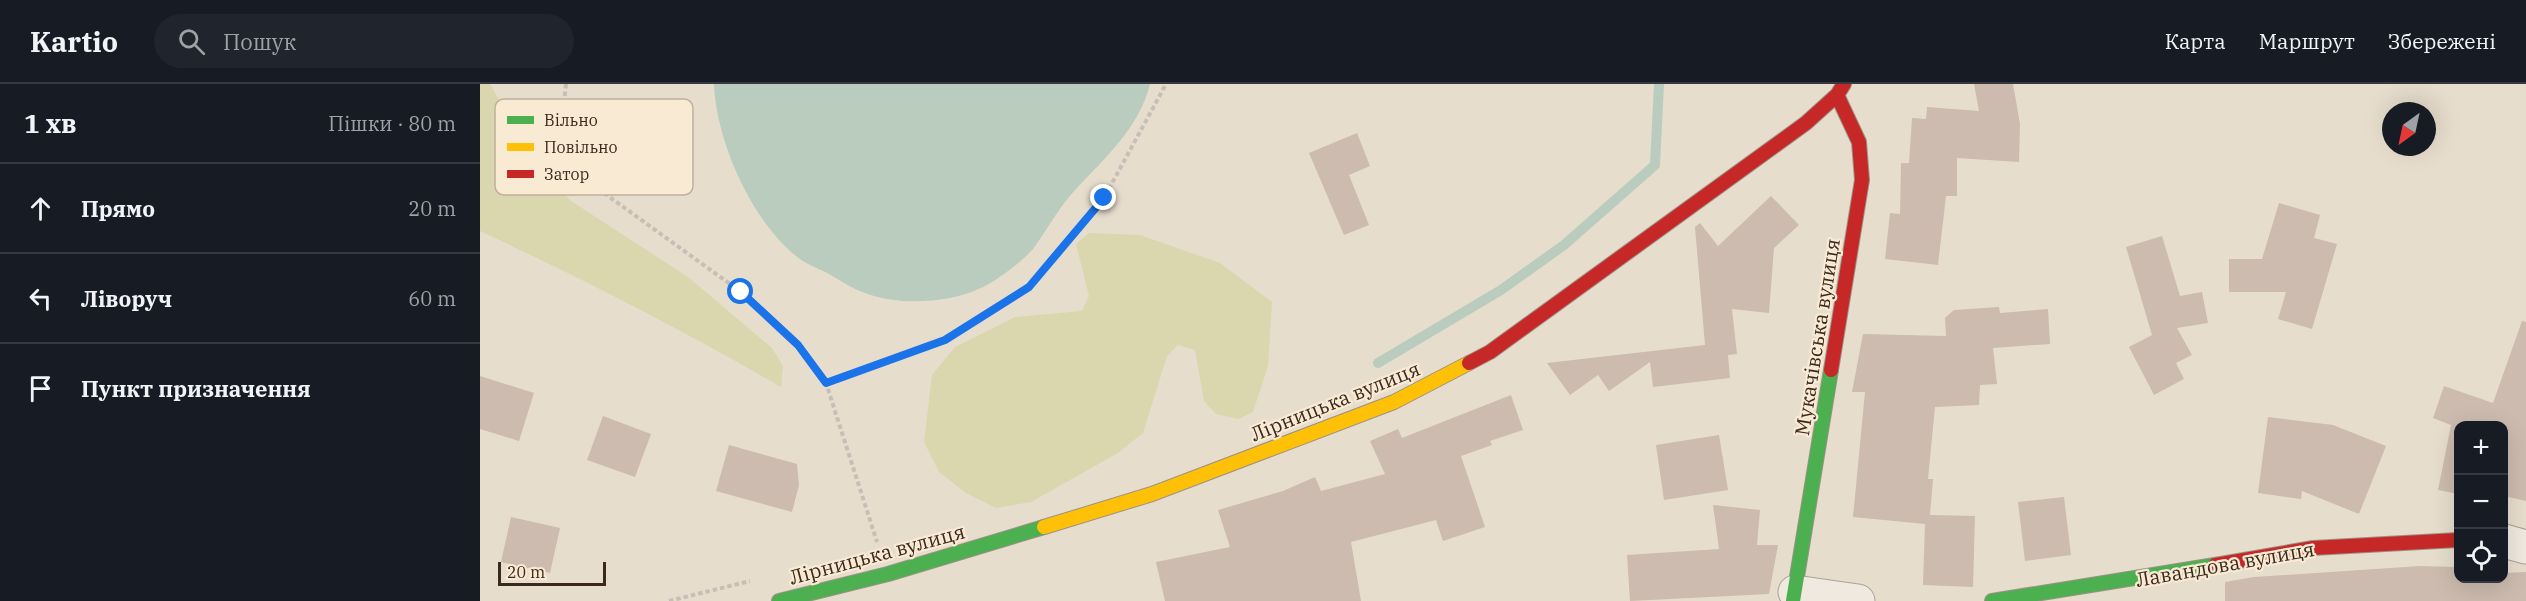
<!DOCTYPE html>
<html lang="uk">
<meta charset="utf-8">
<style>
:root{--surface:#171b24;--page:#20242c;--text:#f1f3f6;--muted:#9ea1a6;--line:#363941}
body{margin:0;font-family:"IBM Plex Serif",serif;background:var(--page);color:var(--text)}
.controls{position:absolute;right:18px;bottom:18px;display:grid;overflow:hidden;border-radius:12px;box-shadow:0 6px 24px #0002}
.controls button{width:54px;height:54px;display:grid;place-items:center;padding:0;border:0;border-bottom:2px solid var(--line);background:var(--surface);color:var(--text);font:30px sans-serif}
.compass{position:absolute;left:1902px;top:18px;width:54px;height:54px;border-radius:50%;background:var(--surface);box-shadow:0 6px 24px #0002;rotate:213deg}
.scale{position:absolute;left:18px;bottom:15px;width:108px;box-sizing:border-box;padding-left:6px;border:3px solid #3c291d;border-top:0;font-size:16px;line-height:21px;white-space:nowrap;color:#3c291d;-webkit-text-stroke:4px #f9ead3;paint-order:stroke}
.stop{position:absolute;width:18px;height:18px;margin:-14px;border:4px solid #1a73e8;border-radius:50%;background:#fff}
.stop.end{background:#1a73e8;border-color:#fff;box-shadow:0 2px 6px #0008}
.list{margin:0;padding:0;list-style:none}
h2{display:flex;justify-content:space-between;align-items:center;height:78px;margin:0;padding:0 24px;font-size:26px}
h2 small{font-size:20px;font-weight:400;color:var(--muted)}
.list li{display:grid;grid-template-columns:39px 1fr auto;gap:18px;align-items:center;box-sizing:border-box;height:90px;padding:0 24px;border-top:2px solid var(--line)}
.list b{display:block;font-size:22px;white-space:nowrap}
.list em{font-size:20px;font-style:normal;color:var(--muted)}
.icon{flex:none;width:33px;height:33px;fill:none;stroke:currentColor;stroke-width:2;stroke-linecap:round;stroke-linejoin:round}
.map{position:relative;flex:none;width:2046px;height:517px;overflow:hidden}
header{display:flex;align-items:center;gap:36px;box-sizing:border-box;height:84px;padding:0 30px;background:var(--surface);border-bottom:2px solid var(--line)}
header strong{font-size:28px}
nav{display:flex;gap:33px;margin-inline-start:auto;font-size:21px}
.search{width:420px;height:54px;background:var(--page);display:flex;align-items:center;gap:15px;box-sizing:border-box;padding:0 21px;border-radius:33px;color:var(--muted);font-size:22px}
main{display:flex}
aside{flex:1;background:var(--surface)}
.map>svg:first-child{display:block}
.green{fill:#dad6ae}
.water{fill:#b9ccbe}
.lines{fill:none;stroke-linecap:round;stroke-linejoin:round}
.stream{stroke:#b9ccbe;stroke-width:10}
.building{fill:#ccbbae}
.street-casing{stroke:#aca296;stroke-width:35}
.fast-casing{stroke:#9c9286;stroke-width:16}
.slow-casing{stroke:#9c9286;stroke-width:16}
.jam-casing{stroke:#9c9286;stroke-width:16}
.path{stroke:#c7bfb6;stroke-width:4;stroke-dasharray:4.5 3;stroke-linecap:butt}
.street{stroke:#efe9df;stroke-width:33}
.fast{stroke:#4caf50;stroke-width:14}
.slow{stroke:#ffc107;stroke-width:14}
.jam{stroke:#c62828;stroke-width:14}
.route{stroke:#1a73e8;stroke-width:8}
.labels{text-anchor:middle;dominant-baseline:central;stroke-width:4.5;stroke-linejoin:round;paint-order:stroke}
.street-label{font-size:20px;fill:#3c291d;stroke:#f9ead3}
.key{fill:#f9ead3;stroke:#c0b09c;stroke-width:1.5}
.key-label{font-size:16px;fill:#3c291d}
</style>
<header>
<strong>Kartio</strong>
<div class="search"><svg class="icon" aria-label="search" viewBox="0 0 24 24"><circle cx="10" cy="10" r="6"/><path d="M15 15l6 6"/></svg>Пошук</div>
<nav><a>Карта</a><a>Маршрут</a><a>Збережені</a></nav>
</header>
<main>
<aside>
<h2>1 хв<small>Пішки · 80 m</small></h2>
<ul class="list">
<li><svg class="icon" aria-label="ahead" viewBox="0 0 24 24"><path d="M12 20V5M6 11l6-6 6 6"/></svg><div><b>Прямо</b></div><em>20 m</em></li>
<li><svg class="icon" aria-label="left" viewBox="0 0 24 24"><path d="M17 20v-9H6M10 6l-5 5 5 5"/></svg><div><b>Ліворуч</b></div><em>60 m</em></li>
<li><svg class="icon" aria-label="arrive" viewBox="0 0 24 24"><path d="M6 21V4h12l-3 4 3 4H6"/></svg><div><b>Пункт призначення</b></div></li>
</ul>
</aside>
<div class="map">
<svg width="2046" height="517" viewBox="0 0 2046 517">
<rect width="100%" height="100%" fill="#e7ddcd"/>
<path class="green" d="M0,0h10l51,88 30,29 117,76 84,71 11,18 -2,21c-98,-57 -198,-108 -301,-156z
M609,149l51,2 80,28 52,39 -4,64 -15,46 -15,7 -22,-5 -12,-13 -9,-51 -17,-5 -11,11 -24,77 -25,20 -87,49 -35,6 -30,-15 -27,-21 -15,-30 8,-67 23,-28 60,-30 67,-6 7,-15 -13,-52z"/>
<path class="water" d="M234,0h436c-11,44 -45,74 -75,106 -16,17 -28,40 -42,59 -9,11 -37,32 -50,38 -32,16 -82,19 -115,7 -14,-4 -28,-14 -41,-21 -10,-5 -23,-10 -31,-17 -45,-36 -80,-116 -82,-172z"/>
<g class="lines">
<path class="stream" d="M898,279l123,-73 63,-45 91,-80 4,-81"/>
</g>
<path class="building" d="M1494,0h39l7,40 -1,38 -62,-4v38h-11l-8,69 -53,-6 5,-46 10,1 1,-51h8l3,-45 14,1 1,-12 52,4z
M877,49l13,33 -21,9 20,50 -25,10 -35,-82z
M1291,112l28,29 -25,23 -5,65 -37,-4 5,45 -9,1 2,23 -77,9 -3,-25 -41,29 -11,-16 -28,20 -23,-32 158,-18 -10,-118 5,-4 18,23z
M1799,119l41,12 -6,23 23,6 -25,85 -34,-10 8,-27h-57v-33h33z
M1682,152l18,60 22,-4 6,31 -31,5 15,27 -16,8 8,16 -30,16 -25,-48 23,-12 -26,-88z
M1519,223l1,6 48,-4 2,35 -57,4 4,36 -17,1 -1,20 -44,2 -7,72h5l-3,36 45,1 -2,71 -50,-2 2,-61 -72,-7 12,-125h-13l11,-58 83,2 -1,-18 9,-8z
M2042,237l4,1v179l-22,-5v-70h-46v68l-20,-4 13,-65 -18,-7 11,-32 49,17z
M0,292l54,17 -15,48 -39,-12z
M1031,311l12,35 -33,11 2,4 -31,11 24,71 -42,14 -7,-21 -85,22 10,59h-196l-9,-39 74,-15 -12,-37 65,-19 32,-14 6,14 64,-17 -15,-33 28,-12 4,9z
M123,332l48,18 -16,43 -48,-17z
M1788,333l65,8 53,21 -27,68 -57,-23 -1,8 -43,-6z
M1239,351l9,55 -64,10 -8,-55z
M249,361l68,19 2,21 -7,27 -76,-21z
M1584,413l7,58 -46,6 -7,-59z
M1233,421l47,5 -3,35h21l-9,49 -139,7 -3,-46 92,-6z
M31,433l49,11 -10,45 -49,-11z
M1940,482l38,1v12h46v-6l22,-1v29h-301v-19l29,-5z"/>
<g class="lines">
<defs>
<path id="street" d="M2024,457l22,6
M1315,508l63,9"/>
<path id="fast" d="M299,517l109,-27 156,-47
M1313,517l38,-231
M1512,517l223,-36"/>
<path id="slow" d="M564,443l108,-33 242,-92 75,-39"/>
<path id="jam" d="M989,279l21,-11 316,-229 31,-28 7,-11
M1351,286l31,-190 -3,-38 -22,-47
M1735,481l98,-17 145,-8"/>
</defs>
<use href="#street" class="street-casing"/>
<use href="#fast" class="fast-casing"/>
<use href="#slow" class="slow-casing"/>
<use href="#jam" class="jam-casing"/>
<path class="path" d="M86,0l-2,19 9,46 31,44 137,99 57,53 28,38 51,159
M346,299l119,-43 84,-53 75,-89 62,-114
M189,517l81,-20"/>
<use href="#street" class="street"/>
<use href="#fast" class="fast"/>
<use href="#slow" class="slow"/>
<use href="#jam" class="jam"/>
</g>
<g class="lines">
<path class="route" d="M261,208l57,53 28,38 119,-43 84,-53 75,-89"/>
</g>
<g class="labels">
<g class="street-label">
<text transform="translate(1337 253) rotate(-81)">Мукачівська вулиця</text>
<text transform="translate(855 317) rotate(-22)">Лірницька вулиця</text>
<text transform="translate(397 470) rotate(-15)">Лірницька вулиця</text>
<text transform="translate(1745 480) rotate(-10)">Лавандова вулиця</text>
</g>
</g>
<rect x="15" y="15" width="198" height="96" rx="9" class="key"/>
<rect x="27" y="32" width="27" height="8" fill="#4caf50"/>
<rect x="27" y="59" width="27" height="8" fill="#ffc107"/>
<rect x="27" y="86" width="27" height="8" fill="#c62828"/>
<g class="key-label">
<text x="64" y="42">Вільно</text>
<text x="64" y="69">Повільно</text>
<text x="64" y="96">Затор</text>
</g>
</svg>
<div class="controls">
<button>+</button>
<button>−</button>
<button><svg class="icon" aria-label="locate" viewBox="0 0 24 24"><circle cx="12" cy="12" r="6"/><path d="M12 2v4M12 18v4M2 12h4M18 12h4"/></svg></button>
</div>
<svg class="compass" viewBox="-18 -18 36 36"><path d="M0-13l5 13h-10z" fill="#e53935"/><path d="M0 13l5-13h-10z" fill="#9ea1a6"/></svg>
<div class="scale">20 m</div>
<div class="stop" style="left:261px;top:208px"></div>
<div class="stop end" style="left:624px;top:114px"></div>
</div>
</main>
